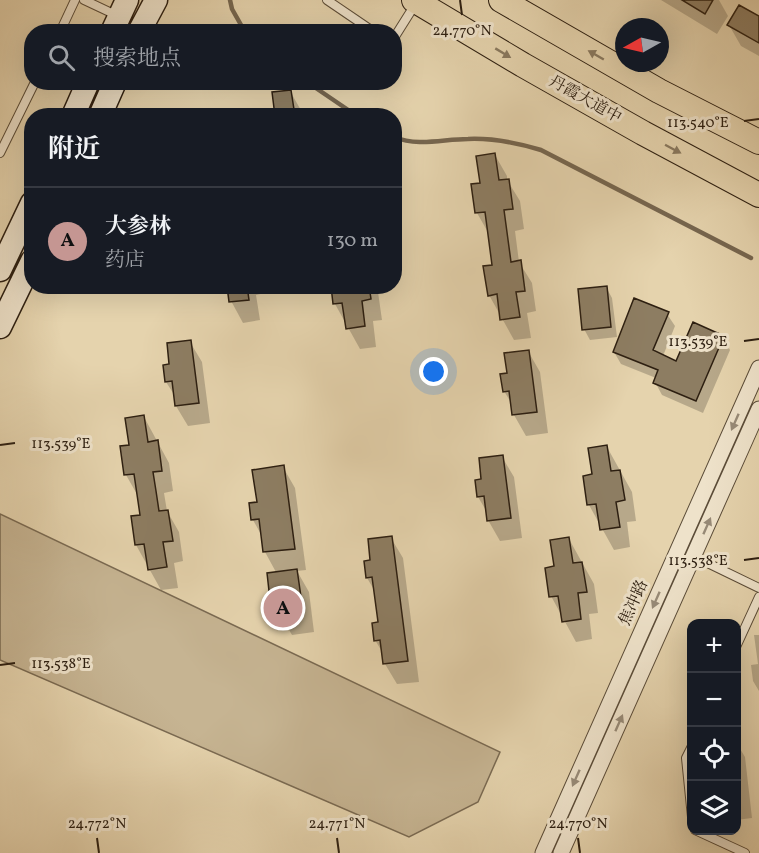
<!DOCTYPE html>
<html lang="zh">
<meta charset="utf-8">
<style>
:root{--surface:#171b24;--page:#242831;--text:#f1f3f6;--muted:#9ea1a6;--line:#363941;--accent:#c59692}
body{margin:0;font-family:Vollkorn,"Noto Serif SC",serif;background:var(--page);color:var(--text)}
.controls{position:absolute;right:18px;bottom:18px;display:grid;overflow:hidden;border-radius:12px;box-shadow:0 6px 24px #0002}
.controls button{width:54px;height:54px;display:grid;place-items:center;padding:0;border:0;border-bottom:2px solid var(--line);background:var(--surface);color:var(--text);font:30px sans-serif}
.compass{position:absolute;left:615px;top:18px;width:54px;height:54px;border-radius:50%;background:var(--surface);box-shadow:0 6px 24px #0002;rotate:262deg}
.you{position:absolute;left:434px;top:372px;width:21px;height:21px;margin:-15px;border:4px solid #fff;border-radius:50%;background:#1a73e8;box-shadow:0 0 0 9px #1a73e833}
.badge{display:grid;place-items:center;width:39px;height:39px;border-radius:50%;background:var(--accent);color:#111;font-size:20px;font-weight:700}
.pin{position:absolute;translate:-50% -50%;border:3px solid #fff;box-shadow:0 2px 6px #0006}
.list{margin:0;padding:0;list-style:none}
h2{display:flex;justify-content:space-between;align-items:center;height:78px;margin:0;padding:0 24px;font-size:26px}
h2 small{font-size:20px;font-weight:400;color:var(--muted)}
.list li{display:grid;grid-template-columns:39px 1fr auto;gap:18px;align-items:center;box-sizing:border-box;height:108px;padding:0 24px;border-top:2px solid var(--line)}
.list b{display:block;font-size:22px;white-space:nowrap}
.list p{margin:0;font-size:20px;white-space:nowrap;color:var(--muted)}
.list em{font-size:20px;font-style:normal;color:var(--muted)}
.icon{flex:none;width:33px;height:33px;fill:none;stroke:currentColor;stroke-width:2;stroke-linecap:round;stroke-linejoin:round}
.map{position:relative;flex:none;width:759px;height:853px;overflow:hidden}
.search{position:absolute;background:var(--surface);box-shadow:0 6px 24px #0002;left:24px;top:24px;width:378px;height:66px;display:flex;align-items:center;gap:15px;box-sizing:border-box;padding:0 21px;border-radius:24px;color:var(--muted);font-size:22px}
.panel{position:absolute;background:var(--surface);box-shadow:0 6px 24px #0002;left:24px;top:108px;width:378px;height:186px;border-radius:24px}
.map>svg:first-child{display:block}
.green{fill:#c6b492;stroke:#7a6a52;stroke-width:1.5}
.shadow{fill:#0003}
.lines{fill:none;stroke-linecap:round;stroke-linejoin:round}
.stream{stroke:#76664f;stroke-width:4.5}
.building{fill:#8d7d62;stroke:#2d1f11;stroke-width:1.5}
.service-casing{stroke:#5b4c38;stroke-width:10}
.minor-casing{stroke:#5b4c38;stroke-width:17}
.secondary-casing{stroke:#2d1f11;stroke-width:25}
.primary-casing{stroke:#2d1f11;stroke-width:26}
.service{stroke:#eee2ca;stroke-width:8}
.minor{stroke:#eee2ca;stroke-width:15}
.secondary{stroke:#eee2ca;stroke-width:22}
.primary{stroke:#e5d3ad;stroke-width:24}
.oneway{fill:#89795f}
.oneway2{fill:#978a77}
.ticks{fill:none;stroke:#2d1f11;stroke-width:2}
.labels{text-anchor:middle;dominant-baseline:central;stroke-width:6;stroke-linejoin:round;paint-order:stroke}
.street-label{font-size:16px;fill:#2d1f11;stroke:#eee2ca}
.ticks-label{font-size:15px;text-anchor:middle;fill:#2d1f11;stroke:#eee2ca;stroke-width:6;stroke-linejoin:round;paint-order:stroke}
</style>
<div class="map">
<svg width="759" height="853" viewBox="0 0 759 853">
<rect width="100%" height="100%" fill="#e5d3ad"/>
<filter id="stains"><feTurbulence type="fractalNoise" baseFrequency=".00333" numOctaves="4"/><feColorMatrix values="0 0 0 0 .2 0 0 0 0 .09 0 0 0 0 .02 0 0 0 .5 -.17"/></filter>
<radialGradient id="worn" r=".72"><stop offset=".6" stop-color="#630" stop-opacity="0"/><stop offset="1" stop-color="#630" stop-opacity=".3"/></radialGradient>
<path class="green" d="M0,514l500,238 -22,50 -69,35 -409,-177z"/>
<path class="shadow" d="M661,0h58l9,16 -11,18z
M759,18v38l-18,-10 -12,-21z
M290,91l12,21 1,4h-26z
M495,155l12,21v4l13,21 4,28 -9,2 4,31 13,21 4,28 -9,2 4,25 -17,2 -25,-45 5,-29 -5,-32 -12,-21 -4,-27 9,-2z
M223,286h41l1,7 -9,2 4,25 -17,3z
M332,286h43l3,6 4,28 -9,1 3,26 -16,2 -25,-45z
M606,287l6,11 5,39 -27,3 -6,-11z
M667,314l8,12 -12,30 14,7 46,-26 7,13 -27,63 -41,-18 -7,-13 1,-4 -35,-14 -7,-12z
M190,342l12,20 8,61 -22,3 -12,-20 -1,-10 -9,-14 5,-17z
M528,351l12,21 8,61 -22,3 -12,-21 -1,-9 -9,-15 5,-16z
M144,417l25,46 4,28 -9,2 3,18 12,21 4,29 -9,2 4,25 -17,2 -25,-45 6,-29 -4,-20 -12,-21 -4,-28 9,-1z
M607,447l25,45 4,29 -9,1 3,25 -16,3 -25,-45 5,-29z
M502,457l12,20 8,61 -22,3 -12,-21 -1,-8 -9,-15 5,-17z
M283,467l12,21 11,82 -9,1 12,21 5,40 -22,3 -12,-21 -1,-9 -9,-15 7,-16 -12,-22 -2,-14 -10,-18 5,-17z
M391,538l12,20 16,124 -22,2 -12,-20 -1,-9 -9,-15 5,-16 -4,-31 -9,-15 5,-17z
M569,539l25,45 4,29 -9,1 3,25 -16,3 -25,-46 5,-28z
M754,635h5v56l-6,-10 -2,-16 7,-1z
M736,742l9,15 7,61 -16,2z"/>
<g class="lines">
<path class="stream" d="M230,0l2,9 13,23
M307,82l50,34
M394,137c25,10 49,2 74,2 24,-1 50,4 73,11l210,108"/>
</g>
<path class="building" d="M682,0h31l-8,14z
M739,5l20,11v27l-32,-18z
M291,90l4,26h-20l-3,-24z
M495,153l4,27 10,-1 4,30 -9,1 7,52 10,-2 4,31 -9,1 4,25 -20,3 -3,-26 -9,2 -5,-30 9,-1 -7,-53 -10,1 -4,-29 9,-1 -4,-27z
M227,286h20l2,14 -20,2z
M331,286h38l2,13 -9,2 3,25 -19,3 -4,-26 -9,1z
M607,286l4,41 -29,3 -4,-41z
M634,298l35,14 -16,38 23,11 17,-39 31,14 -28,65 -43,-18 5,-13 -45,-18z
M191,340l8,63 -24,3 -3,-25 -7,1 -2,-17 6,-1 -2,-21z
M529,350l8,62 -25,3 -3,-24 -6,1 -3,-18 7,-1 -3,-20z
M144,415l4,27 10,-2 4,31 -9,1 3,19 3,20 9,-1 5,31 -10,1 4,25 -19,3 -4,-26 -9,1 -4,-29 9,-1 -6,-41 -10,1 -4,-29 9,-1 -4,-27z
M607,445l4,26 9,-1 5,30 -9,2 4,25 -20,3 -4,-26 -9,1 -4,-29 9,-2 -4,-26z
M503,455l8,63 -24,3 -3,-25 -7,1 -2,-17 6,-1 -2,-21z
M284,465l11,84 -32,3 -4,-33 -8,1 -2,-17 8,-1 -5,-32z
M392,536l16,125 -25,3 -3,-24 -6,1 -2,-18 6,-1 -6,-45 -6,1 -2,-17 6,-1 -2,-21z
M569,537l4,26 9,-1 5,30 -9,1 3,26 -19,3 -4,-26 -9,1 -4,-29 9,-2 -4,-26z
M297,569l6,42 -24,4 -3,-25 -7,1 -2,-18z"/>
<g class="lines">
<defs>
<path id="service" d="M84,0l34,16
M327,0l47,32
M60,32l15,-32
M394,38l22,-35
M0,153l35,-71
M693,556l66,32
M736,647l23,-50
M692,746l-6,12 6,59
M695,830l50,23"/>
<path id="minor" d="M543,853l216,-485
M561,853l198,-444"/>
<path id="secondary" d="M112,32l15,-32
M139,32l17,-32
M73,116l15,-34
M100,116l15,-34
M0,270l32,-67
M0,327l32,-66"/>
<path id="primary" d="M414,0l109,65 120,68 116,62
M501,0l158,91 100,51"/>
</defs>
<use href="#service" class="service-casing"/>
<use href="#minor" class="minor-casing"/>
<use href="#secondary" class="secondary-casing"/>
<use href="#primary" class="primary-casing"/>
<use href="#service" class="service"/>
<use href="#minor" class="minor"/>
<use href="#secondary" class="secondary"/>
<use href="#primary" class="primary"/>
</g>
<defs><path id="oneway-solid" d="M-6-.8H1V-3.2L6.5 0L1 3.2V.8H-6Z" transform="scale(1.5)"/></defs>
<g class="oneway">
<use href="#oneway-solid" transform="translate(503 53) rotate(31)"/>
<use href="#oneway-solid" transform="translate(596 55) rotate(-150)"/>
<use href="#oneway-solid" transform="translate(673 149) rotate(28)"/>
</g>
<g class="oneway2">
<use href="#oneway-solid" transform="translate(735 422) rotate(114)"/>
<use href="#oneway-solid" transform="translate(707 526) rotate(-66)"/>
<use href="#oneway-solid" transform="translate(656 600) rotate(114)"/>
<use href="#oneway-solid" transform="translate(619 723) rotate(-66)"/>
<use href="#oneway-solid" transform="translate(576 778) rotate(114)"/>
</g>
<path class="ticks" d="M460,0l2,15M744,121l15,-2M744,341l15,-2M0,445l15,-2M744,560l15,-2M0,665l15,-2M97,838l2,15M337,838l2,15M578,838l2,15"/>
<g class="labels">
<g class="street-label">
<text transform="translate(585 100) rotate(29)">丹霞大道中</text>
<text transform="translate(634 603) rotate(-66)">焦冲路</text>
</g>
</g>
<g class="ticks-label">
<text x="462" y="35">24.770°N</text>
<text x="698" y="127">113.540°E</text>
<text x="698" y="346">113.539°E</text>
<text x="61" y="448">113.539°E</text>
<text x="698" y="565">113.538°E</text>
<text x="61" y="668">113.538°E</text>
<text x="97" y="828">24.772°N</text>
<text x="337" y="828">24.771°N</text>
<text x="578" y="828">24.770°N</text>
</g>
<rect width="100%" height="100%" filter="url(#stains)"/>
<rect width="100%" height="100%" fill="url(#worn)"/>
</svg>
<div class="controls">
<button>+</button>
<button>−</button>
<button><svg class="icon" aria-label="locate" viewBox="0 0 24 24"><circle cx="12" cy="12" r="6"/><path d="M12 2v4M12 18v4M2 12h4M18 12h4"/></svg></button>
<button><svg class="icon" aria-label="layers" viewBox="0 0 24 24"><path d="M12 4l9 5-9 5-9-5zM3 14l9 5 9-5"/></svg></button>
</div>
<svg class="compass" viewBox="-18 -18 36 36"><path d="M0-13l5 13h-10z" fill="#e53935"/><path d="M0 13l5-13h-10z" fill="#9ea1a6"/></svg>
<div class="you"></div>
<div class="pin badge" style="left:283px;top:608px">A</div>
<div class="search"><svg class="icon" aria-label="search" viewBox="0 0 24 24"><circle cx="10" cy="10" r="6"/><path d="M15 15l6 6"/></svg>搜索地点</div>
<section class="panel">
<h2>附近<small></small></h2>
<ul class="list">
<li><span class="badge">A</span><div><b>大参林</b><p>药店</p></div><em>130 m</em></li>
</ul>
</section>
</div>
